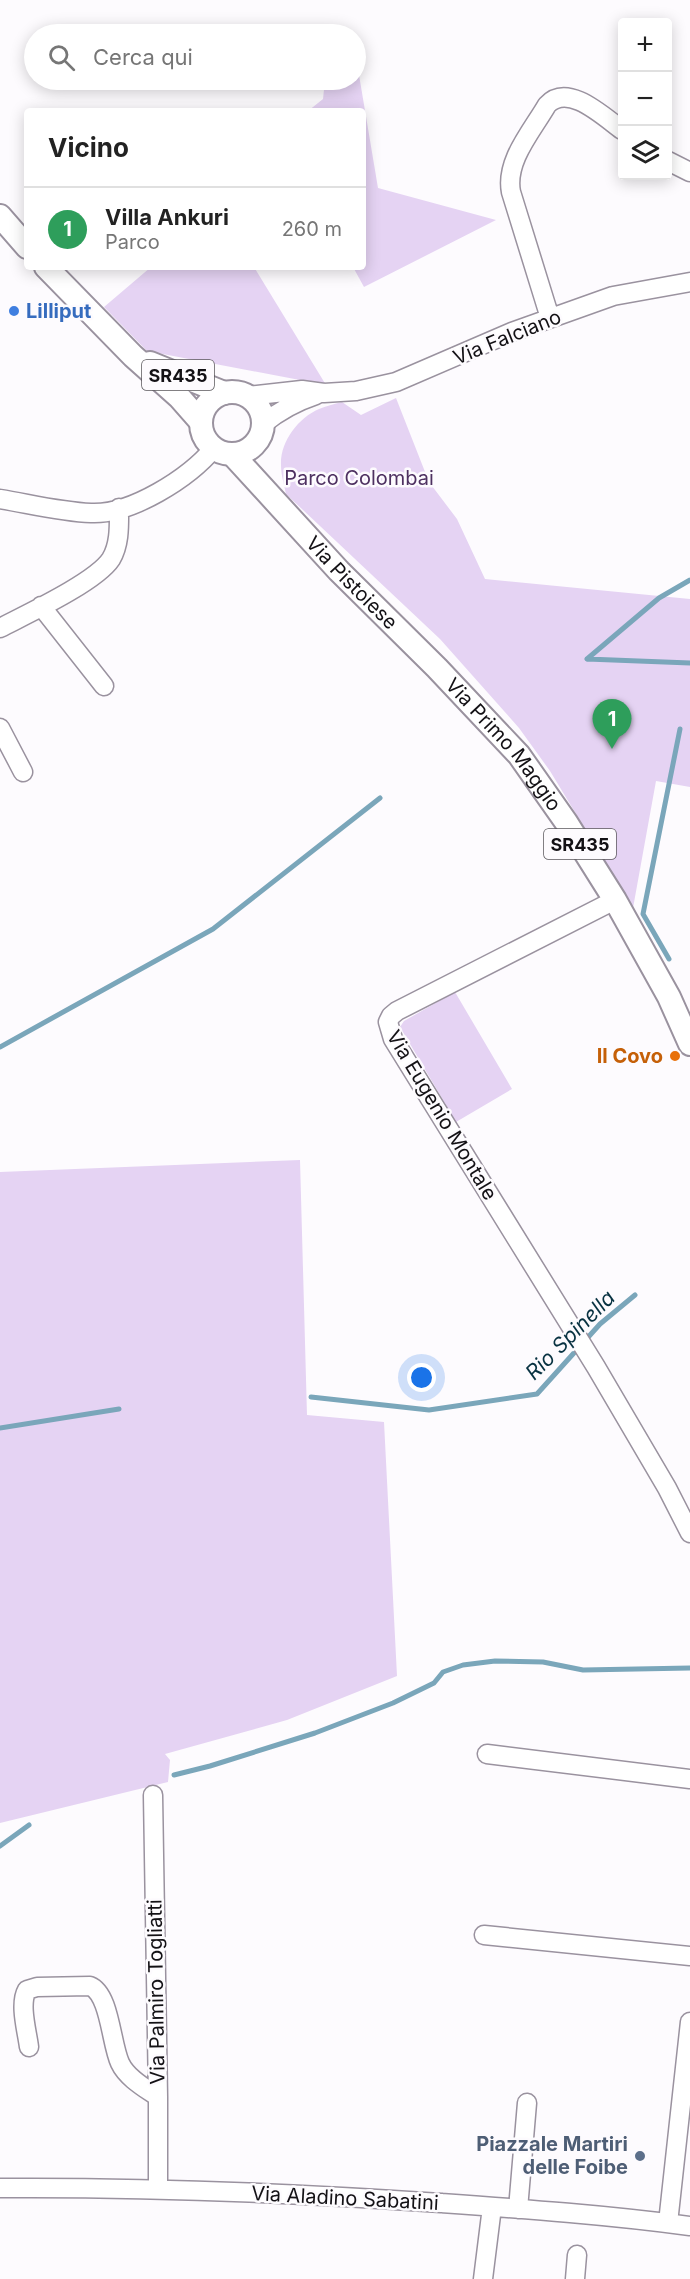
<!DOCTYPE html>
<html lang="it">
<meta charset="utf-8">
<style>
:root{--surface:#fff;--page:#f6f6f6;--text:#222;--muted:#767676;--line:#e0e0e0;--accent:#337b76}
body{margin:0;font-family:Inter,sans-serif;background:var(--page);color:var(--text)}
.controls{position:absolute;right:18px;top:18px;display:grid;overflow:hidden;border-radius:6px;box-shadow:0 3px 15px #0003}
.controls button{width:54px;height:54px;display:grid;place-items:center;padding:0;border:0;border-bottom:2px solid var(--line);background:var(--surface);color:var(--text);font:30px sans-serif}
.you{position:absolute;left:422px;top:1378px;width:21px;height:21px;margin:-15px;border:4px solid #fff;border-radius:50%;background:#1a73e8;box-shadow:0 0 0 9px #1a73e833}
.badge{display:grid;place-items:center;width:39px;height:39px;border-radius:50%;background:var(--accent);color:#fff;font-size:20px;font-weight:700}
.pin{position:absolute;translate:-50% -50px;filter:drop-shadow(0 2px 3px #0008)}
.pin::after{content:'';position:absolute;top:32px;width:21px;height:18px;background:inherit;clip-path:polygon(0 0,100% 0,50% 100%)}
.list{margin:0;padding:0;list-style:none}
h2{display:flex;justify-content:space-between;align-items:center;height:78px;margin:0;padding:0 24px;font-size:26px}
h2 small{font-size:20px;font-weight:400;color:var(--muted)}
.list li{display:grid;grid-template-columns:39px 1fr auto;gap:18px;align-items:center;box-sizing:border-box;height:84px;padding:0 24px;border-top:2px solid var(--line)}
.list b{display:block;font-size:22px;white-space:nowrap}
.list p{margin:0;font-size:20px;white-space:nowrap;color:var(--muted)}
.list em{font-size:20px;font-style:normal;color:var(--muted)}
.icon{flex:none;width:33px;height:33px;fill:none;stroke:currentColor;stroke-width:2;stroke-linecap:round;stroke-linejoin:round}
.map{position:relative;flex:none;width:690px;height:2279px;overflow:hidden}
.search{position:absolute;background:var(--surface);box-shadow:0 3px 15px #0003;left:24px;top:24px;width:342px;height:66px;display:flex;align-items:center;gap:15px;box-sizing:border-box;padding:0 21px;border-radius:33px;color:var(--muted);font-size:22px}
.panel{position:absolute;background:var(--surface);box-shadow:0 3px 15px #0003;left:24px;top:108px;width:342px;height:162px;border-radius:6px}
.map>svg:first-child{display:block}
.green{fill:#e5d3f3}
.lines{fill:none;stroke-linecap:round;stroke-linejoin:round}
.stream{stroke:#7aa6ba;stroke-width:5}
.minor-casing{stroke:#9a929f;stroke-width:21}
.major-casing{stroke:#9a929f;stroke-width:26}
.minor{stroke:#fff;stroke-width:18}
.major{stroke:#fff;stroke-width:22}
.shop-dot{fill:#3f7fe0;stroke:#fdfbfe;stroke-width:2}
.food-dot{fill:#e8710a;stroke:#fdfbfe;stroke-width:2}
.service-dot{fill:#5c6f8a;stroke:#fdfbfe;stroke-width:2}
.labels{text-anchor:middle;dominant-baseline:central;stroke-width:5;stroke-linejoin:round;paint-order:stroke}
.shield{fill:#fdfbfe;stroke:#59575b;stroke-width:1.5}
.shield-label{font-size:18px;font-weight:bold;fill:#131115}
.shop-label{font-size:20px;font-weight:bold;fill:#366cbe;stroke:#fdfbfe;text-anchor:start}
.street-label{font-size:20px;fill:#131115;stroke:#fdfbfe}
.park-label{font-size:20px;fill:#4e3161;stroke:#fdfbfe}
.food-label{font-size:20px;font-weight:bold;fill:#c56008;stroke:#fdfbfe;text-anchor:end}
.service-label{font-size:20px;font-weight:bold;fill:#4e5e75;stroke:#fdfbfe;text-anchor:end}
.water-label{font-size:21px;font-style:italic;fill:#083241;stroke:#fdfbfe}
</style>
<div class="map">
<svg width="690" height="2279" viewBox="0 0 690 2279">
<rect width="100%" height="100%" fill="#fdfbfe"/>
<path class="green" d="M356,63h1l21,125 118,32 -132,67 -11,-20h10v-156h-55l15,-12 2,-19h31z
M151,267h103l72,118 -179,-34 -43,-44z
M396,398l33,84 28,37 28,60 205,20v188l-34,-6 -23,127 -83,-137 -31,-43 -79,-89 -154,-145c-2,-10 -5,-19 -5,-29 -1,-23 17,-47 38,-56 7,-3 15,-5 23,-7l19,13z
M455,992l57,97 -56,33 -56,-95 4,-6z
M300,1160l7,255 77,7 13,254 -110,44 -122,34 5,6 -2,22 -168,41v-651z"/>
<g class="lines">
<path class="stream" d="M587,659l72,-61 31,-18
M587,659l103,4
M669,959l-26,-45 37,-185
M0,1047l213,-118 167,-131
M311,1397l118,13 108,-16 63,-70 35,-29
M0,1428l119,-19
M174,1775l36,-9 105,-33 78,-30 41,-20 9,-11 20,-7 32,-4 48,1 40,8 107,-2
M0,1846l29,-21"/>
<defs>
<path id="minor" d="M668,161l22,11
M550,318l-39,-126c-6,-31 21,-61 36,-87 21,-23 57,12 75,25
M248,396l54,-6 22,3 32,-2 40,-9 116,-50 101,-36 77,-14
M263,424c17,-14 32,-22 53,-29
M0,499c30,5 61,13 91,14 40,2 98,-35 123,-65
M41,606l63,80
M0,628c27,-14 96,-46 111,-69 9,-15 8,-34 8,-51
M0,728l23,44
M615,900l-218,111 -6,5 -3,6 5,17 203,328 71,121 23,45
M487,1754l203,25
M153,1795l5,302v92
M484,1935l206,21
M29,2047c-2,-16 -10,-43 -2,-57l10,-3 53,-1c20,8 21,58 30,77 7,15 25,25 38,34
M0,2188c147,-1 294,5 441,15 83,6 167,12 249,23
M518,2209l9,-106
M668,2223l22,-201
M483,2279l9,-72
M575,2279l2,-24"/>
<g id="major">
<path d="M0,216l27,31"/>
<path d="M46,267l87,89 46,41 22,25"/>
<path d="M150,363l74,30"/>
<circle cx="232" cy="423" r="31"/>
<path id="s1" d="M232,454l107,117 98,97 82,87 47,67 49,78 54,97 21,47"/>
</g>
</defs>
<use href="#minor" class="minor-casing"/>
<use href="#major" class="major-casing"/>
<use href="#minor" class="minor"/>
<use href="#major" class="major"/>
</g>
<circle class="shop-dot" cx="14" cy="311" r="6"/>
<circle class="food-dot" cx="675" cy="1056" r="6"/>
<circle class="service-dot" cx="640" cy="2156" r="6"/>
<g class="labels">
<g class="shield">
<rect x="142" y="360" width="72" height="30" rx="4.5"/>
<rect x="544" y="829" width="72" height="30" rx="4.5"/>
</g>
<g class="shield-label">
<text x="178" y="375">SR435</text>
<text x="580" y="844">SR435</text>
</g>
<g class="shop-label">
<text x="26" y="311">Lilliput</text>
</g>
<g class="street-label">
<text transform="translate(507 337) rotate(-22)">Via Falciano</text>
<text stroke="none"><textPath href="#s1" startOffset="176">Via Pistoiese</textPath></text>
<text stroke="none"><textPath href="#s1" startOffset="398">Via Primo Maggio</textPath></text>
<text transform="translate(442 1115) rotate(59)">Via Eugenio Montale</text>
<text transform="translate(156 1992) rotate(-91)">Via Palmiro Togliatti</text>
<text transform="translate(345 2198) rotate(3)">Via Aladino Sabatini</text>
</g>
<g class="park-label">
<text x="359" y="478">Parco Colombai</text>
</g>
<g class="food-label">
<text x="663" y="1056">Il Covo</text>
</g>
<g class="service-label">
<text x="628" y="2144">Piazzale Martiri<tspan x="628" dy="23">delle Foibe</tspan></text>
</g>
<g class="water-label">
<text transform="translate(570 1335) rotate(-45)">Rio Spinella</text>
</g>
</g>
</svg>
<div class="controls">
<button>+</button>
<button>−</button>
<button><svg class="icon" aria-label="layers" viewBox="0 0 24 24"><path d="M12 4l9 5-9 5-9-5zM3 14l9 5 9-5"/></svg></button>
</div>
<div class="you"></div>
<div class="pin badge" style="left:612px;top:749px;background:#2e9e5b">1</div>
<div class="search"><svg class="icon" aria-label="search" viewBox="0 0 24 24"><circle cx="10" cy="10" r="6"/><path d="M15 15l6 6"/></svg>Cerca qui</div>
<section class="panel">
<h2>Vicino<small></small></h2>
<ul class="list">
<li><span class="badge" style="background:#2e9e5b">1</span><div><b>Villa Ankuri</b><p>Parco</p></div><em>260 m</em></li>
</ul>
</section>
</div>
